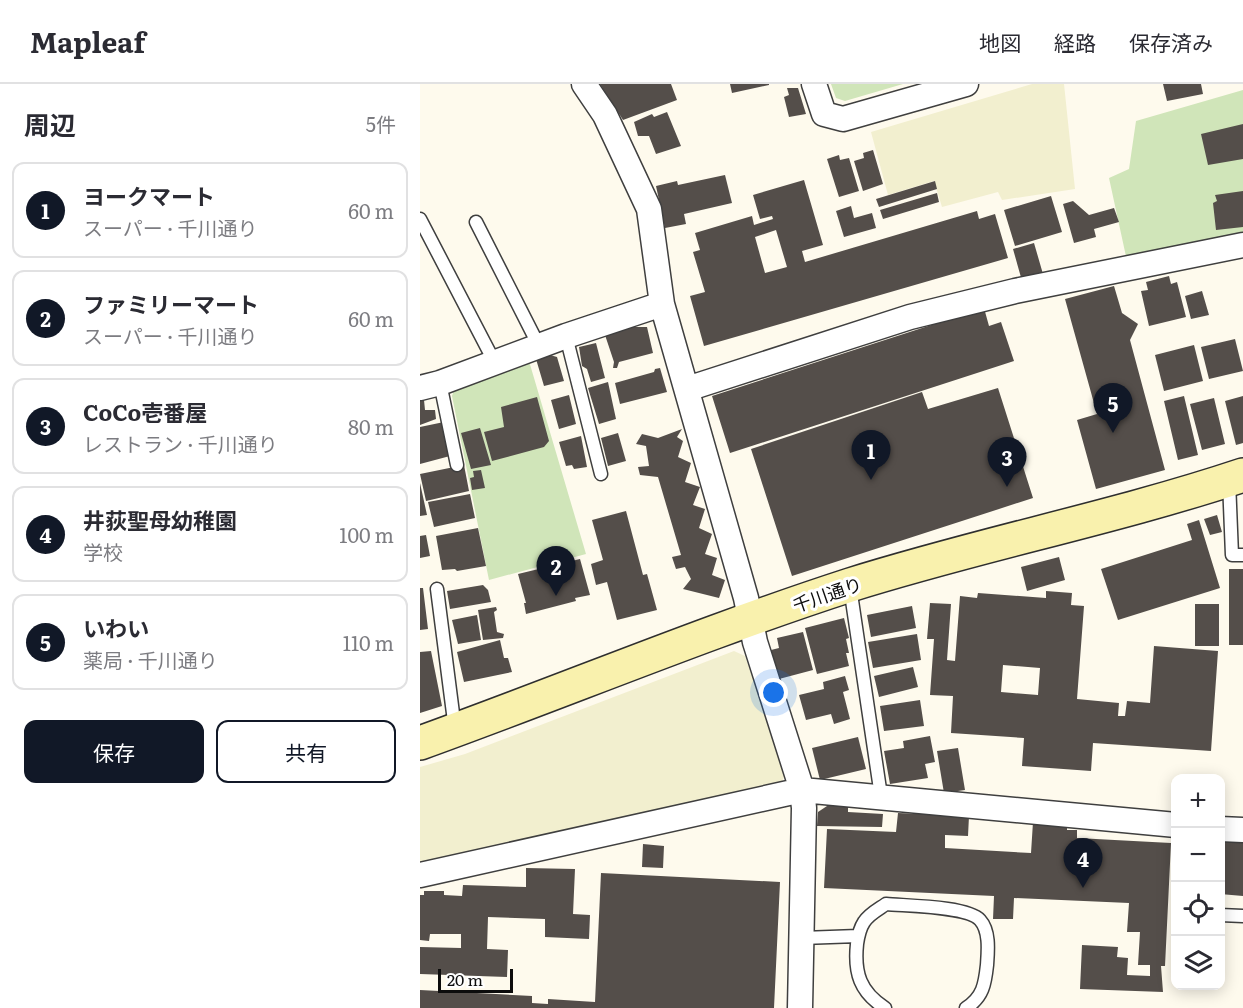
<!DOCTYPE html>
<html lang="ja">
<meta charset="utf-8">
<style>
:root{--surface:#fff;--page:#f7f7f7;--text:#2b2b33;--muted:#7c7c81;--line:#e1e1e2;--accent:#111827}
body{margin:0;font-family:Literata,"Noto Sans JP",serif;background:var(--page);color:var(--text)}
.controls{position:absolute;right:18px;bottom:18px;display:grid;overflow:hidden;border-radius:12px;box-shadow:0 3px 15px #0003}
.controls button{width:54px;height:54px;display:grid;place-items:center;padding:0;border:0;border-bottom:2px solid var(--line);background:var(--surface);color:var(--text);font:30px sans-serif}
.scale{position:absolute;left:18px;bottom:15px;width:75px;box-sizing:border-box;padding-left:6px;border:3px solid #0c0c0c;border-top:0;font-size:16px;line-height:21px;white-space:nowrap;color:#0c0c0c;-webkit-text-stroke:4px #fff;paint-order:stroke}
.you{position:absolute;left:354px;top:609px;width:21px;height:21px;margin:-15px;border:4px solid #fff;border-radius:50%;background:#1a73e8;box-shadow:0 0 0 9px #1a73e833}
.badge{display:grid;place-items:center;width:39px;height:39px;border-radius:50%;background:var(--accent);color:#fff;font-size:20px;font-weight:700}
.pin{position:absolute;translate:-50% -50px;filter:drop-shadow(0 2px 3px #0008)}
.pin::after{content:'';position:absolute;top:32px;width:21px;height:18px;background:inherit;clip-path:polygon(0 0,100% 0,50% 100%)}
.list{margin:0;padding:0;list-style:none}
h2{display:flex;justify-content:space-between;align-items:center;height:78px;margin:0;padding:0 24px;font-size:26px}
h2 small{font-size:20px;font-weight:400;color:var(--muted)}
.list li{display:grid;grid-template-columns:39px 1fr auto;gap:18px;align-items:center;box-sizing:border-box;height:96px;margin:0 12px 12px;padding:0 12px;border:2px solid var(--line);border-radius:12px}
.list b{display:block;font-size:22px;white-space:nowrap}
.list p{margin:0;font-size:20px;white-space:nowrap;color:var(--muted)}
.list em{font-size:20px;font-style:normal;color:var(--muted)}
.actions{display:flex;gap:12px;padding:18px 24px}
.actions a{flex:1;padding:14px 0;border:2px solid var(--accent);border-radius:12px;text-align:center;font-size:21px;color:var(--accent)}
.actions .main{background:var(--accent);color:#fff}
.icon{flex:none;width:33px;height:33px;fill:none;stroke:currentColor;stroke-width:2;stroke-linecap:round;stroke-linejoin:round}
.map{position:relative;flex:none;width:823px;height:924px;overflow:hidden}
header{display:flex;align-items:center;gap:36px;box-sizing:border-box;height:84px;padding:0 30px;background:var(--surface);border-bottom:2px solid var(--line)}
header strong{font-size:28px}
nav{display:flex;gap:33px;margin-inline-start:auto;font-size:21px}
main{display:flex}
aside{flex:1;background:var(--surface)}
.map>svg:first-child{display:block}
.farmland{fill:#f2efcf}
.green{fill:#d0e5b9}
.building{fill:#544e4a;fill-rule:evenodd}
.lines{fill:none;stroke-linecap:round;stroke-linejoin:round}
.service-casing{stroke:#3f3f3f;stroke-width:15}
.minor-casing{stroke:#3f3f3f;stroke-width:27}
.secondary-casing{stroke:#2e2e2e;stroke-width:36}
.service{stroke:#fff;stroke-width:12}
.minor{stroke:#fff;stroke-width:24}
.secondary{stroke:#f9f1ad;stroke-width:33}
.labels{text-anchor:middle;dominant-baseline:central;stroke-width:6;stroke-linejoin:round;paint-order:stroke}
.street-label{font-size:18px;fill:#0c0c0c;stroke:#fff}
</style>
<header>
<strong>Mapleaf</strong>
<nav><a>地図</a><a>経路</a><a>保存済み</a></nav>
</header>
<main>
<aside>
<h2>周辺<small>5件</small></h2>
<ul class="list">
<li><span class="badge">1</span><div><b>ヨークマート</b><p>スーパー · 千川通り</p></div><em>60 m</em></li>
<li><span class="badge">2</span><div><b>ファミリーマート</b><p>スーパー · 千川通り</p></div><em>60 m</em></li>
<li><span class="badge">3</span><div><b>CoCo壱番屋</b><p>レストラン · 千川通り</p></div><em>80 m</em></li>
<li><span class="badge">4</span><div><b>井荻聖母幼稚園</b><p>学校</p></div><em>100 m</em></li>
<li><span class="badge">5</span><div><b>いわい</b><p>薬局 · 千川通り</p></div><em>110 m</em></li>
</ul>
<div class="actions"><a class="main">保存</a><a>共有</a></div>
</aside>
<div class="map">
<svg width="823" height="924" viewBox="0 0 823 924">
<rect width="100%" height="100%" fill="#fefaed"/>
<path class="farmland" d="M612,0h32l11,105 -73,11 -4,-8 -56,15 -8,-26 -46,14 -17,-63z
M314,567l11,5 41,117 -6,12 -360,78v-96l45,-13z"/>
<path class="green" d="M411,0h72l-58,17 -9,-3z
M823,6v145l-116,26 -18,-83 20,-9 7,-48z
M109,277l57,193 -97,26 -37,-184 3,-9z"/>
<path class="building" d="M180,0h71l6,16 -54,20z
M310,0h39v1l-37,8z
M743,0h38l2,10 -36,7z
M367,4h11l8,26 -17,3 -5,-20 5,-2z
M247,28l14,34 -25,8 -7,-18h-11l-4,-14 18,-8 2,3z
M823,40v35l-35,6 -7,-31z
M453,66l10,34 -20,7 -9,-30 10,-3 -1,-5z
M419,71l1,5 9,-2 10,33 -20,6 -12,-38z
M305,91l7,28 -48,11 2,10 -21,4 -9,-42 21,-5 1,4z
M384,96l19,65 -21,6 3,11 172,-51 2,8 16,-5 13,44 -304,88 -14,-50 15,-4 -12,-40 7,-2 -5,-17 57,-17 2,9 19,-6 -1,-3 -12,3 -7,-24zM356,146l11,37 -22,6 -10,-36z
M515,97l2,8 -58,18 -3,-8z
M823,107v36l-27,3 -3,-27 4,-2 -2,-6z
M517,109l2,9 -56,17 -3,-9z
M631,112l11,36 -47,14 -11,-36z
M653,117l16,14 25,-7 5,14 -25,7 2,8 -22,6 -11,-39z
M431,122l3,12 18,-5 4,15 -32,9 -8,-26z
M614,159l9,31 -21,7 -9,-32z
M749,192l2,8 6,-2 9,35 -37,9 -8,-35 7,-1 -2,-8z
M694,202l8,27 16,11 -8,16 35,130 -69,19 -19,-69 20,-6 -32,-115z
M782,207l7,24 -18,4 -6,-23z
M564,224l5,18 12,-4 13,39 -284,92 -18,-57z
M212,243h15l6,26 -34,9 -2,6h-4l1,-6 -9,-27z
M815,255l8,32 -34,8 -8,-32z
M176,259l9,35 -14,4 -4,-13 -5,-3 -3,-19z
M774,261l9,36 -39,10 -9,-36z
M130,271l7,2 7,24 -20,5 -8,-27z
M240,284l7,24 -47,12 -5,-21 39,-11 1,-3z
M188,298l8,37 -17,5 -11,-36z
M578,304l35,110 -241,78 -41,-127 171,-57 6,17z
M149,311l7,29 -17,5 -8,-29z
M764,312l14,59 -20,5 -14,-59z
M823,312v47l-7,2 -11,-44z
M117,313l12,44 -5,6 -52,14 -8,-29 20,-5 -3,-20z
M794,314l11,46 -23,6 -12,-46z
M4,316l1,10h10l1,9 -16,6v-24z
M24,338l6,34 -30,8v-37z
M60,344l11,37 -20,4 -10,-36z
M262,345l-5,8 6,4 -5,16 13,6 -6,19 15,5 -7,18 12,4 -6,19 13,6 -7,20 12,4 -5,17 13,5 -6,18 -36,-9 8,-10 -6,-12 -9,2 -4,-12 9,-2 -23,-78 -18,-2 -2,-8 11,-1 -3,-20 -10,-2 6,-10 16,4z
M198,349l8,28 -18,5 -7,-28z
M161,352l6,31 -13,2 -2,-4 -6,1 -7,-24z
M44,381l5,26 -43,10 -6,-27z
M61,386l4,18 -13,2 -2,-12 4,-1 -1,-6z
M0,399l7,32 -7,1z
M50,410l5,24 -41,9 -6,-25z
M206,427l17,64 4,-1 10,36 -40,10 -10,-38 -11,3 -5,-21 12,-4 -11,-40z
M797,431l5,17 -12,3 -6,-16z
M779,436l21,68 -102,32 -17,-51 91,-29 -5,-16z
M58,444l8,38 -29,5 -2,-2 -13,1 -6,-34z
M6,451l4,21 -10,2v-22z
M639,473l6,23 -38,11 -6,-24z
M160,475l10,36 -15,3 1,3 -50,13 -2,-11h2l-8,-29z
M809,485h14v76h-14z
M63,501l5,5 3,12 -41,7 -3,-18z
M0,504h3l5,41 -8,1z
M626,507l26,2 -1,12 13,1 -7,93 42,4 -1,13h7l2,-15 23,2 4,-57 64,5 -7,100 -118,-8 -2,28 -69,-5 2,-28 -73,-5 2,-37 -23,-1 4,-56h-7l3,-36 21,1 -4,56 8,1 5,-65 17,2 1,-5 68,5zM583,581l37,3 -2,27 -37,-3z
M775,520h24v42h-24z
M492,522l4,22 -45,9 -4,-22z
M76,523l1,3 -3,2 3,20 7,2 -1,4 -20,2 -5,-30z
M57,531l4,25 -23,4 -6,-24z
M424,534l5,20 -3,1 3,14h-3l3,13 -32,8 -12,-46z
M383,548l10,38 -34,9 -8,-29 8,-2 -2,-10z
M497,550l4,26 -48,8 -5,-26z
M80,556l4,18h4l4,14 -48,10 -7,-30z
M11,567l11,55 -22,7v-61z
M493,583l5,20 -39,10 -5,-21z
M425,592l4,14 -6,2 7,27 -16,5 -3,-10 -25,6 -7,-25 25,-6 -1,-7z
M500,616l4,26 -40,5 -4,-25z
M510,652l5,26 -10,2 3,14 -38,6 -6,-33 20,-3 -1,-7z
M438,653l8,32 -46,11 -8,-32z
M538,664l7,42 -21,3 -7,-42z
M410,720l18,1v7l35,2 -1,13 -65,-1 1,-14z
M478,729l71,3 -1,20 -23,-1v13l86,5 2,-31 34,1v7h10v8l94,5 -6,123h-4l2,26 -83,-3 2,-44 36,2 -1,10 11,1 -1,17 23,1v-11h-12l2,-33h-13l2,-29 -115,-5 -1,21h-20l1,-23 -170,-8 3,-59 69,3z
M800,754l23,1v57l-23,-2z
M223,760l21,2 -1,22 -21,-1z
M106,784l49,1 -2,45 17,1 -1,24 -44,-2v-18l-57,-2 -1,32 21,1 -1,27 -87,-3v-27l41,1v-14h-31l-1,7 -9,-1v-45h4v-4h20v4l18,1 1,-11 63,2z
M181,789l179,9 -6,126h-354v-18l112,6v7l16,1v-5l47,3z
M800,864h4l-2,27h-2z"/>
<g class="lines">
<defs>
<path id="service" d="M0,135l75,144
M56,138l63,124
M146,252l35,138
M20,299l17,82
M809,397l3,74h11
M430,503l31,209
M17,505l18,140
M800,831l23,1
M382,854l56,-2
M465,924c-25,-16 -31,-35 -28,-64 1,-7 3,-16 7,-22 5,-8 15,-13 22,-18 20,2 81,2 94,16 10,11 8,31 7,45 -2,19 -4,32 -21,43"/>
<path id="minor" d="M164,0l21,31 44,94 13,95 84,294 9,44 47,148 2,18 -4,200
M394,0l10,30 19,5 123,-35
M0,304l20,-5 126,-47 96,-32
M267,305l223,-72 105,-26 228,-46
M800,745l23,1
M0,791l382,-85 374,35"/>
<path id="secondary" d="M0,659c144,-52 285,-111 430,-158 130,-41 264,-67 393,-110"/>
</defs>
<use href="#service" class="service-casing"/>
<use href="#minor" class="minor-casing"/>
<use href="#secondary" class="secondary-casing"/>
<use href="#service" class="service"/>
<use href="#minor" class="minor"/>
<use href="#secondary" class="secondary"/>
</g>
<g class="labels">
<g class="street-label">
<text transform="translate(407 510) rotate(-19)">千川通り</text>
</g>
</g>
</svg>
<div class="controls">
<button>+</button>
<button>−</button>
<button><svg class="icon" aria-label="locate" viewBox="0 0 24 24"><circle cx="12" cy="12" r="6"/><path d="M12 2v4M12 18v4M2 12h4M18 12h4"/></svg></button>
<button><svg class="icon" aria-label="layers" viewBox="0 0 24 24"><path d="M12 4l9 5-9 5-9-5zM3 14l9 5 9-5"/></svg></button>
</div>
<div class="scale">20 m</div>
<div class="you"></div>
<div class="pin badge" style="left:451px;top:396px">1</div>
<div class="pin badge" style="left:136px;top:512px">2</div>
<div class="pin badge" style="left:587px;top:403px">3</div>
<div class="pin badge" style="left:663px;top:804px">4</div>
<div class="pin badge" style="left:693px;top:349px">5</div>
</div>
</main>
